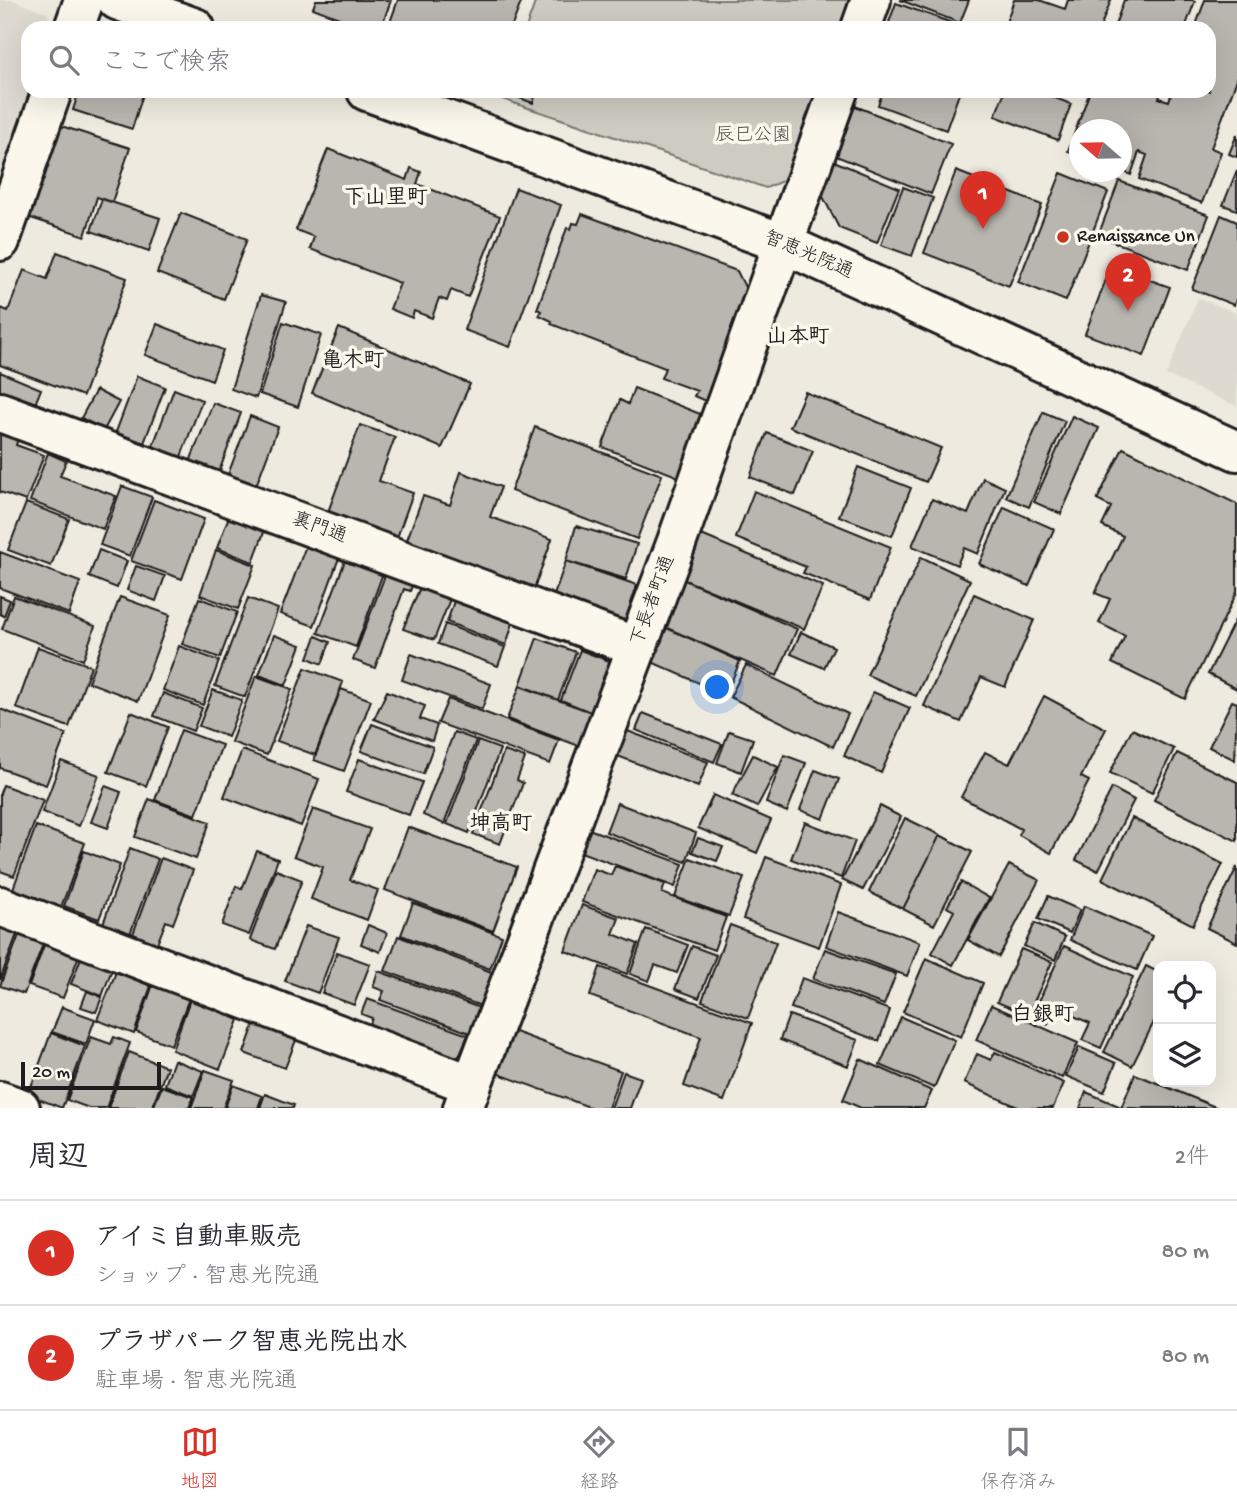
<!DOCTYPE html>
<html lang="ja">
<meta charset="utf-8">
<style>
:root{--surface:#fff;--page:#f2f2f3;--text:#2b2b33;--muted:#7c7c81;--line:#e1e1e2;--accent:#d93025}
body{margin:0;font-family:"Gochi Hand","Klee One",sans-serif;background:var(--page);color:var(--text)}
.controls{position:absolute;right:21px;bottom:21px;display:grid;overflow:hidden;border-radius:14px;box-shadow:0 7px 28px #0002}
.controls button{width:63px;height:63px;display:grid;place-items:center;padding:0;border:0;border-bottom:2px solid var(--line);background:var(--surface);color:var(--text);font:35px sans-serif}
.compass{position:absolute;left:1069px;top:119px;width:63px;height:63px;border-radius:50%;background:var(--surface);box-shadow:0 7px 28px #0002;rotate:290deg}
.scale{position:absolute;left:21px;bottom:18px;width:140px;box-sizing:border-box;padding-left:7px;border:4px solid #1c1c1c;border-top:0;font-size:19px;line-height:24px;white-space:nowrap;color:#1c1c1c;-webkit-text-stroke:5px #fbf7ec;paint-order:stroke}
.you{position:absolute;left:718px;top:688px;width:24px;height:24px;margin:-18px;border:5px solid #fff;border-radius:50%;background:#1a73e8;box-shadow:0 0 0 10px #1a73e833}
.badge{display:grid;place-items:center;width:46px;height:46px;border-radius:50%;background:var(--accent);color:#fff;font-size:23px;font-weight:700}
.pin{position:absolute;translate:-50% -58px;filter:drop-shadow(0 2px 4px #0008)}
.pin::after{content:'';position:absolute;top:37px;width:24px;height:21px;background:inherit;clip-path:polygon(0 0,100% 0,50% 100%)}
.list{margin:0;padding:0;list-style:none}
h2{display:flex;justify-content:space-between;align-items:center;height:91px;margin:0;padding:0 28px;font-size:30px}
h2 small{font-size:23px;font-weight:400;color:var(--muted)}
.list li{display:grid;grid-template-columns:46px 1fr auto;gap:21px;align-items:center;box-sizing:border-box;height:105px;padding:0 28px;border-top:2px solid var(--line)}
.list b{display:block;font-size:26px;white-space:nowrap}
.list p{margin:0;font-size:23px;white-space:nowrap;color:var(--muted)}
.list em{font-size:23px;font-style:normal;color:var(--muted)}
.icon{flex:none;width:38px;height:38px;fill:none;stroke:currentColor;stroke-width:2;stroke-linecap:round;stroke-linejoin:round}
.map{position:relative;flex:none;width:1237px;height:1108px;overflow:hidden}
.search{position:absolute;background:var(--surface);box-shadow:0 7px 28px #0002;left:21px;right:21px;top:21px;height:77px;display:flex;align-items:center;gap:18px;box-sizing:border-box;padding:0 24px;border-radius:21px;color:var(--muted);font-size:26px}
.sheet{height:301px;background:var(--surface)}
nav{display:flex;justify-content:space-around;align-items:center;box-sizing:border-box;height:98px;border-top:2px solid var(--line);background:var(--surface);font-size:19px;color:var(--muted)}
nav a{display:grid;justify-items:center;gap:4px}
nav .on{color:var(--accent)}
.map>svg:first-child{display:block}
.built{fill:#dedad1}
.park{fill:#ceccc2;stroke:#75746f;stroke-width:2}
.building{fill:#b9b6af;stroke:#1c1c1c;stroke-width:2}
.lines{fill:none;stroke-linecap:round;stroke-linejoin:round}
.street-casing{stroke:#1c1c1c;stroke-width:44}
.secondary-casing{stroke:#1c1c1c;stroke-width:44}
.street{stroke:#fbf7ec;stroke-width:38}
.secondary{stroke:#fbf7ec;stroke-width:38}
.poi-dot{fill:#c8321e;stroke:#fbf7ec;stroke-width:2.5}
.labels{text-anchor:middle;dominant-baseline:central;stroke-width:7;stroke-linejoin:round;paint-order:stroke}
.park-label{font-size:19px;fill:#51514e;stroke:#fbf7ec}
.poi-label{font-size:19px;fill:#1c1c1c;stroke:#fbf7ec;text-anchor:start}
.street-label{font-size:19px;fill:#1c1c1c;stroke:#fbf7ec}
.neighbourhood-label{font-size:21px;font-weight:bold;fill:#1c1c1c;stroke:#fbf7ec}
</style>
<div class="map">
<svg width="1237" height="1108" viewBox="0 0 1237 1108">
<rect width="100%" height="100%" fill="#eeeadf"/>
<filter id="ink" filterUnits="userSpaceOnUse"><feTurbulence type="fractalNoise" baseFrequency=".0143" numOctaves="2"/><feDisplacementMap in="SourceGraphic" scale="14" xChannelSelector="R" yChannelSelector="G"/><feConvolveMatrix kernelMatrix="1 2 1 2 8 2 1 2 1" color-interpolation-filters="sRGB"/></filter>
<g filter="url(#ink)">
<path class="built" d="M0,0h12l35,13 5,15h-24v63h8l-36,96z
M1198,298l39,15v93l-71,-31z"/>
<path class="park" d="M536,0h310l4,2 -9,26h-315z
M502,91h316l-31,88 -21,9 -267,-90z"/>
<path class="building" d="M316,0h75l-10,28h-16l-52,-20z
M398,0h124l-11,28h-123z
M900,0h69l-9,23z
M1014,0h25l26,9 3,-9h43l-11,28h-96z
M1124,0h68l3,1 -10,27h-71z
M1205,0h32v79l-26,69 10,4 -19,51 -63,-24 8,-24 -8,-3 -8,23 -9,-4v-41h-42v25l-12,-4 22,-60h72l-3,7 10,3 3,-10h37v-63h-14z
M896,3l70,25h-79z
M79,91h65l-12,38 -59,-19z
M513,91h24l-4,12 -22,-8z
M883,91h77l-14,39 -68,-25z
M1005,91h32l34,13 -13,36 -63,-24z
M855,106l96,38 -20,50 -95,-38z
M58,125l72,23 -18,54 -15,-5 -12,39 -57,-19z
M1237,134v23l-8,-3z
M328,149l79,31 4,-12 10,4 -4,12 83,32 -32,81 -17,-7 -4,11 -8,-3 -7,20 -18,-7 -2,7 -22,-9 10,-26 -90,-34 4,-12 -18,-7z
M829,159l70,29 -22,55 -38,-15 -21,-41z
M1237,170v40l-14,-5z
M956,171l86,34 -33,81 -85,-33z
M1061,173l47,19 -42,109 -48,-19z
M1119,181l90,34 -21,55 -90,-34z
M903,187l30,11 -21,58 -31,-11z
M516,188l45,17 -51,142 -46,-17z
M102,199l58,19 -11,33 -58,-20z
M181,213l66,26 -23,60 -67,-26z
M582,214l155,57 15,30 -38,104 -20,-9 3,-5 -36,-13 4,-10 -114,-44 1,-3 -13,-6 2,-4 -4,-2 30,-81 4,1 2,-6 5,1z
M1221,215l16,7v75l-3,8 -42,-16z
M57,252l70,26 -44,118 -83,-31 1,-57 7,3 16,-41 23,9z
M1111,266l59,21 -26,69 -59,-22z
M261,295l25,7 -30,96 -25,-9z
M283,322l38,13 -23,72 -38,-13z
M157,324l66,26 -11,30 -67,-25z
M339,328l131,56 -28,64 -130,-55z
M0,372l41,17 -12,30 -29,-12z
M137,376l28,11 -24,64 -28,-11z
M634,388l69,27 -24,62 -77,-30 18,-47 8,4z
M174,389l28,11 -24,65 -28,-11z
M96,390l23,12 -15,28 -23,-12z
M805,392l136,56 -15,34 -136,-55z
M213,403l28,10 -24,64 -29,-10z
M1043,412l22,9 -36,86 -23,-10z
M250,416l28,11 -24,64 -28,-11z
M1072,416l27,12 -38,86 -27,-12z
M360,425l35,12 -16,44 34,12 -19,53 -69,-26z
M535,427l127,48 -25,64 -126,-48z
M0,431l18,7 -2,7 28,10 -18,46 -26,-9z
M767,433l46,18 -18,44 -45,-18z
M1123,448l114,56v88l-52,107 -73,-36 13,-27 -26,-13 11,-24 -15,-6 28,-57 -21,-10 9,-19 -14,-7z
M48,453l18,8 -6,15 56,20 -13,33 -73,-28z
M858,467l53,21 -19,48 -53,-20z
M461,472l40,15 -11,30 62,22 -20,55 -128,-46 19,-52 27,9z
M983,478l22,10 -27,66 -14,-6 -7,17 -45,-19 20,-47 36,15z
M122,486l30,11 -22,59 -30,-11z
M754,491l137,56 -21,53 -67,-27 3,-6 -70,-29z
M154,500l50,19 -22,60 -51,-18z
M26,503l43,16 -18,47 -43,-16z
M1004,507l50,22 -25,57 -50,-22z
M230,514l36,13 -13,35 -36,-14z
M576,526l61,18 -11,35 -60,-18z
M699,534l124,52 -19,43 -124,-51z
M307,543l33,12 -26,71 -34,-12z
M99,550l28,11 -10,27 -28,-11z
M216,550l39,15 -17,44 -38,-14z
M0,552l80,30 -11,32 -69,-26z
M921,557l49,23 -54,116 -49,-21z
M346,558l37,15 -27,74 -38,-14z
M566,561l71,24 -12,37 -72,-24z
M136,566l29,10 -9,25 -29,-11z
M386,573l27,10 -3,8 -6,-2 -29,79 -22,-8z
M680,578l117,51 -20,47 -117,-51z
M420,587l30,12 -16,41 -31,-11z
M974,594l60,26 -29,67 -24,-10 -20,45 -37,-16z
M0,596l10,4 -6,16 -4,-2z
M14,596l81,30 -12,34 -81,-31z
M120,597l50,18 -32,86 -50,-19z
M199,598l38,14 -17,46 -38,-14z
M248,598l30,11 -33,88 -30,-11z
M454,601l59,22 -7,22 -59,-23z
M1237,616v73l-29,-15z
M445,624l60,23 -7,19 -60,-22z
M660,625l80,36 -14,34 -81,-36z
M801,632l33,15 -10,21 -33,-14z
M274,635l27,10 -15,40 -27,-10z
M316,636l14,6 -8,22 -14,-6z
M537,638l39,14 -18,48 -38,-15z
M179,646l40,15 -16,44 -40,-15z
M38,647l53,19 -22,61 -53,-19z
M580,650l32,12 -19,51 -32,-13z
M411,654l80,30 -9,25 -80,-29z
M746,665l102,49 -15,33 -103,-50z
M305,668l38,14 -28,73 -38,-14z
M256,676l36,13 -25,66 -36,-13z
M520,686l71,26 -12,34 -72,-27z
M341,689l30,11 -27,71 -30,-11z
M213,690l29,10 -14,37 -29,-11z
M387,691l38,15 -5,13 17,6 -5,16 -58,-22z
M873,692l37,16 -29,65 -37,-17z
M163,693l39,15 -9,23 -39,-15z
M1044,696l62,33 -25,48 8,4 -38,72 -32,-18 2,-6 -60,-32 24,-45 24,12z
M448,699l111,41 -9,24 -112,-41z
M1232,701l5,2 -2,57 -26,-13z
M0,709l66,25 -20,51 -46,-17z
M131,712l37,15 -22,59 -38,-14z
M643,713l79,31 -8,18 -78,-32z
M372,724l61,23 -10,27 -62,-23z
M1132,729l42,20 -22,44 -42,-20z
M181,730l41,15 -26,70 -41,-15z
M625,730l83,32 -10,25 -83,-32z
M729,731l24,8 -12,33 -24,-9z
M454,732l22,8 -32,84 -21,-9z
M478,741l22,8 -31,84 -22,-9z
M242,750l77,29 -18,47 -77,-29z
M504,751l21,7 -8,22 6,3 -23,61 -27,-10z
M1177,753l60,29v59l-83,-41z
M753,755l25,12 -21,40 -25,-12z
M784,755l22,8 -19,49 -21,-9z
M359,759l63,23 -13,33 -63,-23z
M61,761l38,14 -20,51 -37,-14z
M815,770l24,9 -16,40 -23,-9z
M3,785l40,15 -29,76 -14,-5v-78z
M105,786l16,6 -13,36 -17,-6z
M1112,788l22,12 -36,71 -22,-11z
M713,795l58,25 -14,33 -59,-25z
M149,799l61,23 -14,37 -61,-22z
M617,803l79,30 -10,29 -80,-30z
M880,806l21,11 -38,73 -21,-10z
M313,809l57,20 -20,51 28,10 -11,30 -56,-21 12,-32 -29,-11z
M905,818l35,17 -37,74 -34,-17z
M1132,818l91,46 -30,61 -91,-46z
M805,822l50,19 -14,37 -50,-19z
M36,826l49,17 -24,64 -48,-18z
M408,827l109,40 -24,64 -108,-41z
M586,828l97,36 -8,23 -97,-36z
M940,835l32,17 -38,73 -31,-16z
M698,838l25,9 -6,14 -25,-9z
M130,848l28,11 -28,75 -27,-10z
M84,851l36,14 -21,54 -35,-13z
M257,851l21,8 -29,76 -27,-10 14,-39 6,3z
M766,857l75,28 -22,62 -76,-28z
M161,858l32,12 -20,54 -7,-3 -9,23 -24,-10z
M690,858l54,20 -15,38 -54,-19z
M1009,865l30,15 -40,77 -31,-17z
M615,866l50,18 -3,9 64,24 -12,33 -132,-48 12,-33 17,6z
M1237,867v76l-30,-15z
M276,870l26,10 -27,69 -25,-9z
M961,882l28,16 -36,67 -21,-12 22,-42 -7,-4z
M1048,896l32,14 -10,23 -32,-14z
M413,903l89,33 -12,33 -89,-34z
M582,905l37,13 -6,16 25,10 -11,30 -62,-23z
M1084,906l68,30 -15,34 -67,-30z
M838,912l82,30 -13,34 -81,-30z
M0,918l20,8 -20,54z
M1035,923l30,14 -10,23 -31,-14z
M368,925l19,8 -7,19 -19,-8z
M730,925l46,17 -28,76 -46,-17z
M306,926l33,11 -21,56 -33,-12z
M22,927l24,9 -22,58 -24,-8z
M646,929l42,16 -11,28 -22,-8 -6,16 -19,-7z
M398,936l96,37 -13,33 -96,-35z
M47,937l34,13 -18,48 -34,-12z
M692,946l24,9 -17,43 -24,-9z
M1064,946l69,31 -32,71 -19,-8 8,-17 -51,-22z
M825,949l71,25 -12,31 -71,-26z
M1021,949l31,13 -24,53 -31,-13z
M84,950l31,11 -13,35 -31,-12z
M337,952l33,12 -16,41 -32,-12z
M926,958l57,25 -22,54 -58,-25z
M1146,966l12,6v42l-26,52 -28,-14z
M600,967l152,56 -28,78 -40,-15 17,-49 -111,-41z
M378,971l102,37 -10,25 -90,-33 4,-9 -11,-4z
M116,972l35,14 -17,48 -37,-14z
M802,978l88,32 -11,31 -88,-33z
M155,979l38,9 -22,57 -35,-13z
M87,991l15,6 -6,15 -15,-5z
M193,991l42,16 -3,10 7,3 -19,49 -48,-19z
M367,999l101,36 -11,26 -88,-34 3,-9 -11,-4z
M1039,1001l16,7 -7,16 -15,-7z
M991,1005l87,38 -16,35 -86,-38z
M62,1007l33,12 -9,25 -34,-12z
M258,1014l42,16 -15,38 -41,-15z
M789,1015l69,25 -10,26 -68,-26z
M901,1017l54,23 -21,48 -54,-23z
M512,1031l109,40 -13,37h-16l-96,-35z
M51,1033l34,13 -23,62 -34,-13z
M91,1037l20,7 3,-7 16,6 -24,65h-17l-22,-8z
M1079,1047l37,16 -12,29 -38,-16z
M129,1052l38,15 -15,41h-44z
M995,1052l69,31 -11,25h-33l-56,-25 13,-29 14,6z
M860,1059l72,32 -8,17h-63l-18,-8z
M174,1060l29,11 -10,25 -28,-11z
M205,1070l29,10 -11,28h-32z
M624,1072l17,6 -11,30h-19z
M1135,1074l83,34h-97z
M233,1085l29,11 -4,12h-33z
M162,1086l31,11 -4,11h-36z
M1086,1092l33,14 -1,2h-38z
M265,1094l29,11 -1,3h-33z"/>
<g class="lines">
<defs>
<path id="street" d="M74,28l10,-28
M861,28l10,-28
M0,241l52,-150
M0,412l637,235
M0,906l472,179
M0,1101l20,7
M463,1108l213,-564 162,-453"/>
<path id="secondary" d="M117,0l78,28
M367,91l415,152 455,208"/>
</defs>
<use href="#street" class="street-casing"/>
<use href="#secondary" class="secondary-casing"/>
<use href="#street" class="street"/>
<use href="#secondary" class="secondary"/>
</g>
</g>
<circle class="poi-dot" cx="1063" cy="237" r="7"/>
<g class="labels">
<g class="park-label">
<text x="753" y="136">辰巳公園</text>
</g>
<g class="poi-label">
<text x="1077" y="237">Renaissance Un</text>
</g>
<g class="street-label">
<text transform="translate(808 256) rotate(23)">智恵光院通</text>
<text transform="translate(319 529) rotate(20)">裏門通</text>
<text transform="translate(654 601) rotate(-70)">下長者町通</text>
</g>
<g class="neighbourhood-label">
<text x="386" y="199">下山里町</text>
<text x="798" y="338">山本町</text>
<text x="353" y="362">亀木町</text>
<text x="501" y="825">坤高町</text>
<text x="1043" y="1016">白銀町</text>
</g>
</g>
</svg>
<div class="controls">
<button><svg class="icon" aria-label="locate" viewBox="0 0 24 24"><circle cx="12" cy="12" r="6"/><path d="M12 2v4M12 18v4M2 12h4M18 12h4"/></svg></button>
<button><svg class="icon" aria-label="layers" viewBox="0 0 24 24"><path d="M12 4l9 5-9 5-9-5zM3 14l9 5 9-5"/></svg></button>
</div>
<svg class="compass" viewBox="-18 -18 36 36"><path d="M0-13l5 13h-10z" fill="#e53935"/><path d="M0 13l5-13h-10z" fill="#7c7c81"/></svg>
<div class="scale">20 m</div>
<div class="you"></div>
<div class="pin badge" style="left:983px;top:229px">1</div>
<div class="pin badge" style="left:1128px;top:311px">2</div>
<div class="search"><svg class="icon" aria-label="search" viewBox="0 0 24 24"><circle cx="10" cy="10" r="6"/><path d="M15 15l6 6"/></svg>ここで検索</div>
</div>
<section class="sheet">
<h2>周辺<small>2件</small></h2>
<ul class="list">
<li><span class="badge">1</span><div><b>アイミ自動車販売</b><p>ショップ · 智恵光院通</p></div><em>80 m</em></li>
<li><span class="badge">2</span><div><b>プラザパーク智恵光院出水</b><p>駐車場 · 智恵光院通</p></div><em>80 m</em></li>
</ul>
</section>
<nav>
<a class="on"><svg class="icon" aria-label="map" viewBox="0 0 24 24"><path d="M3 6l6-2 6 2 6-2v14l-6 2-6-2-6 2zM9 4v14M15 6v14"/></svg>地図</a>
<a><svg class="icon" aria-label="directions" viewBox="0 0 24 24"><path d="M12 3l9 9-9 9-9-9zM9 14v-3h6M13 9l2 2-2 2"/></svg>経路</a>
<a><svg class="icon" aria-label="saved" viewBox="0 0 24 24"><path d="M7 4h10v16l-5-4-5 4z"/></svg>保存済み</a>
</nav>
